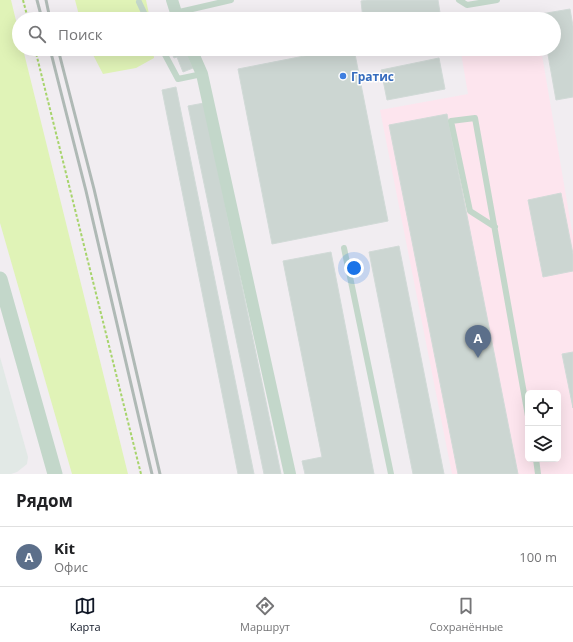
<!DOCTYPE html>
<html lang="ru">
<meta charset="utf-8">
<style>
:root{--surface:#fff;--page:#f6f6f6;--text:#202124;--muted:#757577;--line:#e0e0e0;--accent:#111827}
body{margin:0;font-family:"Open Sans",sans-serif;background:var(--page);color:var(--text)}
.controls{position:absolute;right:12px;bottom:12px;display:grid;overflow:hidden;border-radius:6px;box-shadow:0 4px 16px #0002}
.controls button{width:36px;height:36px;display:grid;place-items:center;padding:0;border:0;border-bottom:1px solid var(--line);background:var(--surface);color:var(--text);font:20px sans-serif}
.you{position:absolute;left:354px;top:268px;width:14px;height:14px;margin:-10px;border:3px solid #fff;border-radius:50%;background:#1a73e8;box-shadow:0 0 0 6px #1a73e833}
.badge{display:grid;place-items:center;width:26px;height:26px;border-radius:50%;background:var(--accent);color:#fff;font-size:13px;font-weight:700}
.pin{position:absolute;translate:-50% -33px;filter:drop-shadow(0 1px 2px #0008)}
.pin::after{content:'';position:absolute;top:21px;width:14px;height:12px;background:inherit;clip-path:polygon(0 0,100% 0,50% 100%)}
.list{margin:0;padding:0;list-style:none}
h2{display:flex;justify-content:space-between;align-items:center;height:52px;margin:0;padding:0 16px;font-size:17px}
h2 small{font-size:13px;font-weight:400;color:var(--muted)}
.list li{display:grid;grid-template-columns:26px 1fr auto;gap:12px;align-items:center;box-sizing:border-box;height:60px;padding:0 16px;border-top:1px solid var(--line)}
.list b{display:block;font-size:15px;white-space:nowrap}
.list p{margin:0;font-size:13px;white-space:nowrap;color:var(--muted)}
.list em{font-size:13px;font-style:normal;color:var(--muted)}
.icon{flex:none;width:22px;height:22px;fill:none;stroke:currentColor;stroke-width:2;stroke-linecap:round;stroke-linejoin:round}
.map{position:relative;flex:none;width:573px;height:474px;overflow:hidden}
.search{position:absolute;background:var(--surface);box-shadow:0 4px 16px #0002;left:12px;right:12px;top:12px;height:44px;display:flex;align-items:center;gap:10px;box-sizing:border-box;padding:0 14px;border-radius:22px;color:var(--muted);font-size:15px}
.sheet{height:112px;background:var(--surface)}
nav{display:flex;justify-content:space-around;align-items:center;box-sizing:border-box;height:56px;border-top:1px solid var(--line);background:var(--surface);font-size:11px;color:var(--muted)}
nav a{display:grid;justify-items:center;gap:2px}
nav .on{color:var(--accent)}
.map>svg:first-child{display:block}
.commercial{fill:#fde5ee;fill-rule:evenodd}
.airport{fill:#e2e9e6}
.green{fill:#e0f3b7}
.building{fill:#ccd6d2;stroke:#d1dad7}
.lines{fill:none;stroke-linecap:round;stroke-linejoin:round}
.path{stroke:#a7d46c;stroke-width:2;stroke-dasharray:3 2;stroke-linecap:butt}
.service{stroke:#c3d7ca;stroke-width:6}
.minor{stroke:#c3d7ca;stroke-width:12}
.tertiary{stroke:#c3d7ca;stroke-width:15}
.rail{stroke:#afb9b5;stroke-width:3}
.shop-dot{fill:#3f7fe0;stroke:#fff;stroke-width:1.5}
.labels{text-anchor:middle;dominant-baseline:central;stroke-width:3;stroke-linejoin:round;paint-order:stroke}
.shop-label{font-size:12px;font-weight:bold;fill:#366cbe;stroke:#fff;text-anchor:start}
</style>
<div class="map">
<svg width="573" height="474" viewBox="0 0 573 474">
<rect width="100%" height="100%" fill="#f1edf1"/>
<path class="commercial" d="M483,49h58l32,188v237h-121l-72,-364 88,-16 -7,-41zM528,393h30v66h-30z"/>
<path class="airport" d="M0,357l28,100 -1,7 -10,8 -6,2h-11z"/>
<path class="green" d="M0,0h11l8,33v16h4l105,425h-56l-72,-251z
M75,0h71l4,19h-70z
M90,49h63l1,9 -18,10 -33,6z"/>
<path class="building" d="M367,0h71l3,19h-78l-2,-18z
M570,9l3,17v71l-17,3 -9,-51h7v-30h-13v-5z
M170,49h15l8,19 -10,4 -6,-15 -3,1z
M340,49h14l34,172 -116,23 -34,-175z
M439,58l6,31 -58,11 -6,-30z
M176,87l78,387h-16l-76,-384z
M204,103l77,371h-17l-76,-368z
M447,114l71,360h-60l-69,-349z
M561,193l12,61v17l-30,6 -15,-77z
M399,246l45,228h-31l-44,-222z
M331,252l43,222h-69l-3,-13 20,-4 -39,-196z
M573,352v56l-11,-54z"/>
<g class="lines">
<path class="path" d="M23,0l5,19
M35,49l106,425"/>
<path class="service" d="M459,0l8,5 30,-5
M139,2l8,17
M175,13l56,-13
M162,49l16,30 24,-5
M495,227l-25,-16 -19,-90 24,-3 53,298
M344,248l47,226
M536,459l2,15"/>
<path class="minor" d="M172,0l6,19
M191,49l11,25 88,400"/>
<path class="tertiary" d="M0,279l55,195"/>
<path class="rail" d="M37,0l5,19
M46,0l4,19
M50,49l36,142 66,283
M58,49l36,140 66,285"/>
</g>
<circle class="shop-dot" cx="343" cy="76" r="4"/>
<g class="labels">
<g class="shop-label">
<text x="351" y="76">Гратис</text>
</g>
</g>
</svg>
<div class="controls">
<button><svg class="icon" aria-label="locate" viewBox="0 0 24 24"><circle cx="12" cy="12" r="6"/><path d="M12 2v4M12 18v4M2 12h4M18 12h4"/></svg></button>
<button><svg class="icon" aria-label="layers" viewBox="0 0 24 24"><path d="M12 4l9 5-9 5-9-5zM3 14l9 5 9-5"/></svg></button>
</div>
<div class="you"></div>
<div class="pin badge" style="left:478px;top:358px;background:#5c6f8a">A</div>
<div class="search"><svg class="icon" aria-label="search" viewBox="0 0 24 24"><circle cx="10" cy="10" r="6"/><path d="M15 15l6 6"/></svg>Поиск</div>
</div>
<section class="sheet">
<h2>Рядом<small></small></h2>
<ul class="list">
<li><span class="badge" style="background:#5c6f8a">A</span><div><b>Kit</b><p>Офис</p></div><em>100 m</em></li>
</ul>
</section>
<nav>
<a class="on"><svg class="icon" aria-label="map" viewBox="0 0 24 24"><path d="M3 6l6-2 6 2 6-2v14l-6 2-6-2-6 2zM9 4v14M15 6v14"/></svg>Карта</a>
<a><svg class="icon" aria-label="directions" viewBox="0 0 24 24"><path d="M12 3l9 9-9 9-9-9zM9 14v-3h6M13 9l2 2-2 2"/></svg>Маршрут</a>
<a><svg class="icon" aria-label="saved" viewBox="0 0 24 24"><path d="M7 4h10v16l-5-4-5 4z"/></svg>Сохранённые</a>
</nav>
